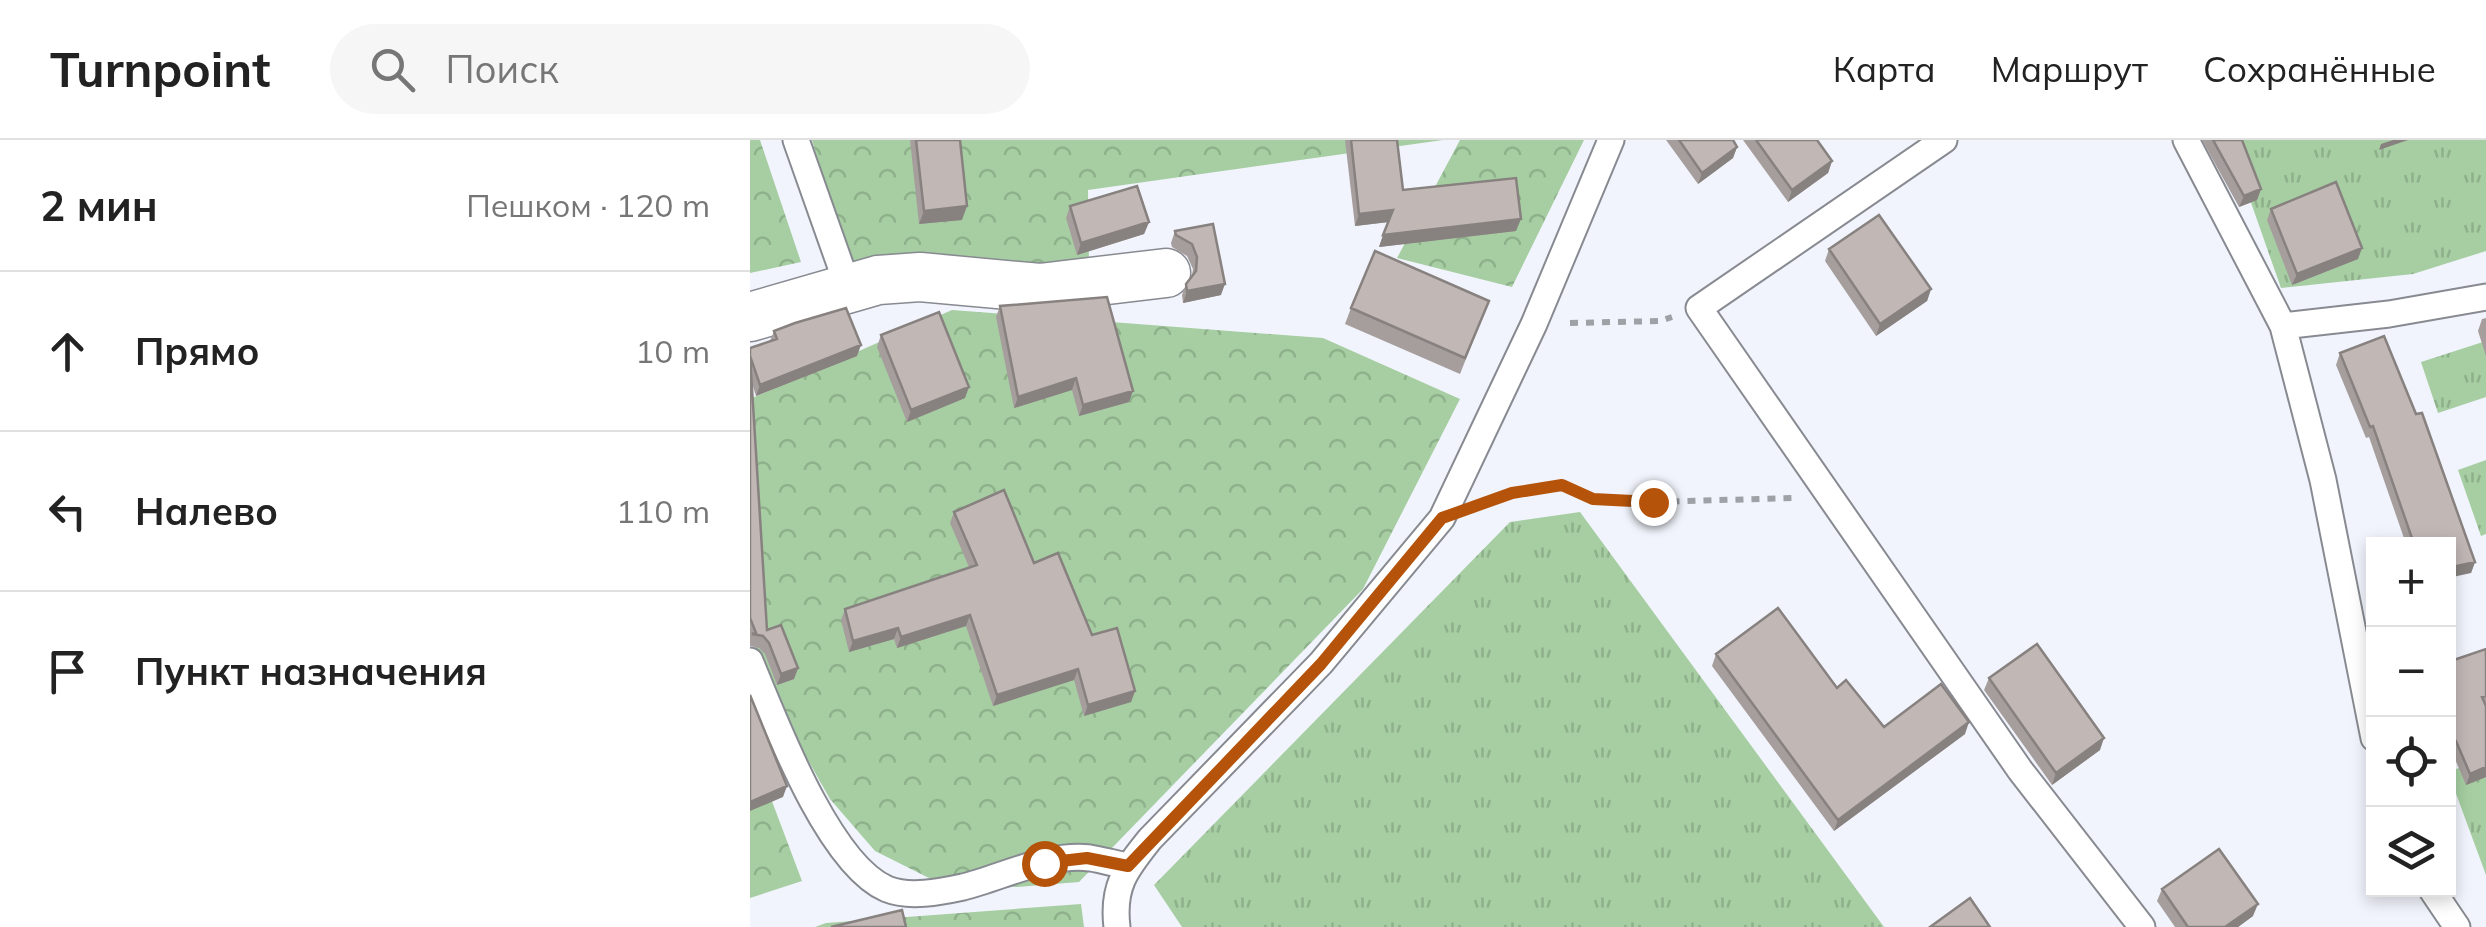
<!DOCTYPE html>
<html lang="ru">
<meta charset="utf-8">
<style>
:root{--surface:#fff;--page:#f6f6f6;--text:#222;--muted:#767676;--line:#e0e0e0}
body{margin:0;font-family:Mulish,sans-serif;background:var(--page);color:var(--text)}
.controls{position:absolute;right:30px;bottom:30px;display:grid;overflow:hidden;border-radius:0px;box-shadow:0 5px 15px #0003}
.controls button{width:90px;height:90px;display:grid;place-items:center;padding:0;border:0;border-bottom:2px solid var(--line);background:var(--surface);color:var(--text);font:50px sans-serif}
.stop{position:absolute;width:30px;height:30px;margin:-22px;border:8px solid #b45309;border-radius:50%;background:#fff}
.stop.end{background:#b45309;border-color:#fff;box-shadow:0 2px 10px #0008}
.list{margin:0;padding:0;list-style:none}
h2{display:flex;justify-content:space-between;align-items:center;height:130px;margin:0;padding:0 40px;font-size:42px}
h2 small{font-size:32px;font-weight:400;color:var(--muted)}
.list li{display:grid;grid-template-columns:65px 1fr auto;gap:30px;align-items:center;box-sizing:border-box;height:160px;padding:0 40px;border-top:2px solid var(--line)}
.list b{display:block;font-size:38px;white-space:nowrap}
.list em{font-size:32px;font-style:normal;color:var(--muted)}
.icon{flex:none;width:55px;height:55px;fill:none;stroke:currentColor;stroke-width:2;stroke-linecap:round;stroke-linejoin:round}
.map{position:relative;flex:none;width:1736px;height:787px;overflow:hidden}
header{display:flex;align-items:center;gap:60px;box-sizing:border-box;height:140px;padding:0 50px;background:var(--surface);border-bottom:2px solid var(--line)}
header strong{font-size:48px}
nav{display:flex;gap:55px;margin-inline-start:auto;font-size:35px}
.search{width:700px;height:90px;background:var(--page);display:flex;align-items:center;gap:25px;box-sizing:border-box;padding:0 35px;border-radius:55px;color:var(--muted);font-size:38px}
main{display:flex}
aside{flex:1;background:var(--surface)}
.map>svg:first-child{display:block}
.grass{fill:url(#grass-tufts)}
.forest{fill:url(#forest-crowns)}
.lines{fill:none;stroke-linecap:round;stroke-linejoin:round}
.service-casing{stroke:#888a91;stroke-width:29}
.minor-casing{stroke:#888a91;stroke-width:51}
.path{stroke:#9ea1a6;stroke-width:6;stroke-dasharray:8 8;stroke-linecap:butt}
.service{stroke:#fff;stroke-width:25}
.minor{stroke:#fff;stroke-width:48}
.wall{fill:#a69e9d}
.shaded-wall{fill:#87817f}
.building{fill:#c1b8b6;stroke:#87817f;stroke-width:2.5}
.route{stroke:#b45309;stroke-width:12}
</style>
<header>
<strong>Turnpoint</strong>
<div class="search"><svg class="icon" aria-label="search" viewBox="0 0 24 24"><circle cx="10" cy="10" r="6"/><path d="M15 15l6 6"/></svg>Поиск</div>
<nav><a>Карта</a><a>Маршрут</a><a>Сохранённые</a></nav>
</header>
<main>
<aside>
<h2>2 мин<small>Пешком · 120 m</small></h2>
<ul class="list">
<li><svg class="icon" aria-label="ahead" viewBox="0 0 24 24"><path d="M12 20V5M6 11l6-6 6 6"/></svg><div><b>Прямо</b></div><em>10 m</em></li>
<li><svg class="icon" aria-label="left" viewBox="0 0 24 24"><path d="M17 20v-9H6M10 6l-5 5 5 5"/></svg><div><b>Налево</b></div><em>110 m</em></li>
<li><svg class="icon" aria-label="arrive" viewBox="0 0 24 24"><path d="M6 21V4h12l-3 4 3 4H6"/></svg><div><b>Пункт назначения</b></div></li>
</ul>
</aside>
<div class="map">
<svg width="1736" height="787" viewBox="0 0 1736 787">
<defs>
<pattern id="grass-tufts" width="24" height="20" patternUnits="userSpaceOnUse" patternTransform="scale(2.5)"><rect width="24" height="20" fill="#a6cea2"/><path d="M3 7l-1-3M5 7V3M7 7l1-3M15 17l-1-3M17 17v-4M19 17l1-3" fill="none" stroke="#8eb08b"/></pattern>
<pattern id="forest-crowns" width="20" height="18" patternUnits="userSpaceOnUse" patternTransform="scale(2.5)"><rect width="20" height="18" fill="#a6cea2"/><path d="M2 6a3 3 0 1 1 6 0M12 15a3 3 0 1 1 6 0" fill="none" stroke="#8eb08b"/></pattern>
</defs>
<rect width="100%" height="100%" fill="#f1f4fc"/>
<path class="grass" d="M1479,0h257v111l-73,23 -132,14z
M1736,201v56l-48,16 -17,-51z
M1736,320v74l-5,2 -23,-66z
M830,372l304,415h-702l-28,-42 356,-363z
M1736,618v117l-38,-103z"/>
<path class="forest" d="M0,0h10l41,122 -51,11z
M62,0h631l-355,50 1,78 -242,-3z
M710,0h124l-72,147 -115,-29z
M202,170l371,28 137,61 -97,190 -284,293 -62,5 -78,-4 -64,-32 -45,-52 -52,-92 -28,-75v-233z
M0,603l52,138 -52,17z
M331,764l3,23h-269l11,-4z"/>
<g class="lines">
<defs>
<path id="service" d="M46,0l52,147
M1194,0l-245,168 321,462 122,157
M1436,0l97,186 40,154 51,258
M1533,186l106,-12 97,-17
M0,521c24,58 78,203 137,228 22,9 53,3 76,-2 40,-10 85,-34 127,-29 13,2 26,6 38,8
M1682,750l25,37
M367,787c-5,-41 9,-58 33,-88l171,-176 121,-145 92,-194 77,-184"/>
<path id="minor" d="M0,177l128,-37 42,-3 120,11 126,-15"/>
</defs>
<use href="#service" class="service-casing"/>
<use href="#minor" class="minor-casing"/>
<path class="path" d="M820,183l90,-2 12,-4
M735,363l27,-10 50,-8 31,14 60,3 139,-4"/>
<use href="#service" class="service"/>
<use href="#minor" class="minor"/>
</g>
<path class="wall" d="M160,0h50l2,80 -43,4z
M595,0h52l6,50 113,41 -137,16 9,-25 -33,4z
M916,0h67l4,7 -4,11 -35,26z
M993,0h74l15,21 -4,12 -40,29z
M1452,0h40l19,49 -4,11 -18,7z
M320,66l79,16 -5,12 -67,21 -11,-37z
M1521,69l87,50 -66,26 -25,-65z
M463,84l8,71 -38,8 -1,-8 4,-11 6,-8 1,-7 -6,-13 -15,-9 -1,-4 4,-12z
M1079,109l102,40 -4,12 -51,35 -51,-75z
M739,161l-29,73 -115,-50 6,-16z
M250,166l129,96 -50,14 -7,-26 -58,18 -18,-91z
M1736,178v38l-8,-25 4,-12z
M24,191l83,25 -101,40 -4,-13 15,247 31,38 -4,11 -17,6 -12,-31 -6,-6 -9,-2v-298l20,-7z
M131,195l84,63 -58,24 -30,-75z
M1590,213l135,209 -4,11 -23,-29h-42l-37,-107 -3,1 -30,-73z
M204,372l80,51 101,128 -4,11 -47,14 -10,-36 -81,26 -27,-80 -69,22 -3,-9 -45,13 -8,-32 4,-11 124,-42 -19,-44z
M1736,509v128l-20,8 -14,-33z
M966,514l121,34 47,39 81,7 -131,97 -122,-165z
M1239,538l111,72 -48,35 -68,-95z
M1412,749l91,27 -15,11h-63l-18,-26z"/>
<path class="shaded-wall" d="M1643,0h15l-29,10 2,-6z
M987,7l-4,11 -35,26 4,-11z
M1082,21l-4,12 -40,29 4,-12z
M1511,49l-4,11 -18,7 5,-11z
M217,66l-5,14 -43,4 5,-13z
M643,70l-4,12 -34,4 4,-12z
M771,79l-5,12 -137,16 4,-12z
M399,82l-5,12 -67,21 4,-12z
M1612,108l-4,11 -66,26 5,-11z
M475,144l-4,11 -38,8 4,-12z
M1181,149l-4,12 -51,35 4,-12z
M111,205l-4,11 -101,40 4,-11z
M326,238l-4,12 -58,18 4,-11z
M219,247l-4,11 -58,24 4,-12z
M383,251l-4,11 -50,14 4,-11z
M1725,422l-4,11 -23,5v-10z
M220,475l-4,11 -69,22 4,-11z
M148,488l-4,11 -45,13 4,-11z
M48,528l-4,11 -17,6 4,-11z
M328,529l-4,11 -81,26 4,-11z
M385,551l-4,11 -47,14 4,-11z
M1219,582l-4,12 -131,97 4,-11z
M1354,598l-4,12 -48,35 4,-12z
M1706,601l-4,11 -4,1v-9z
M1736,627v10l-20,8 4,-11z
M37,646l-4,11 -33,14v-9z
M1508,764l-5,12 -15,11h-13z"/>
<path class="building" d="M166,0h44l7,66 -43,5z
M601,0h46l6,50 113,-12 5,41 -138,16 10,-25 -34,4z
M929,0h54l4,7 -35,26z
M1006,0h61l15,21 -40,29z
M1463,0h29l19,49 -17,7z
M1586,42l26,66 -65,26 -26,-65z
M387,46l12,36 -68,21 -11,-37z
M1129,75l52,74 -51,35 -51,-75z
M463,84l12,60 -38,7 -1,-7 10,-13 1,-14 -5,-13 -16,-9 -1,-4z
M625,111l114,50 -24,57 -114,-50z
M357,157l26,94 -50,14 -7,-27 -58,19 -18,-91z
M96,168l15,37 -101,40 -10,-29 17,274 14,-5 17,43 -17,6 -12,-31 -6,-7 -11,-2 4,-1 -6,-15v-270l27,-9 -3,-8 21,-8z
M189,172l30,75 -58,23 -30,-75z
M1634,196l32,78 6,-1 53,149 -27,6v-24h-34l-41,-118 -3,1 -30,-74z
M254,350l30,73 24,-10 34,82 25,-7 18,63 -47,14 -10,-36 -81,26 -27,-80 -69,22 -3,-9 -45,13 -8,-32 132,-44 -23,-53z
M1028,468l59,80 9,-8 38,47 57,-43 28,38 -131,98 -122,-166z
M1287,504l67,94 -48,35 -67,-95z
M1736,509v47l-4,1 4,9v61l-16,7 -14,-33 -8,3v-82z
M0,555l37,91 -37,16z
M1469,709l39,55 -33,23h-37l-26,-38z
M1220,758l20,29h-60z
M152,770l4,17h-75z"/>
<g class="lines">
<path class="route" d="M294,723l43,-5 41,8 193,-202 121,-146 70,-25 50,-8 31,14 60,3"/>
</g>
</svg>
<div class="controls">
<button>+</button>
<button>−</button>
<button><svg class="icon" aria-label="locate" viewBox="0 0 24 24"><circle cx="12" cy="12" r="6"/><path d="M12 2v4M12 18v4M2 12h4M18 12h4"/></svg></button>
<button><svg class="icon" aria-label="layers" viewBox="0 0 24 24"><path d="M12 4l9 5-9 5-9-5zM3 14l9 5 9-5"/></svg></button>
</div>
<div class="stop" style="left:294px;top:723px"></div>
<div class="stop end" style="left:903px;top:362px"></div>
</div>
</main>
